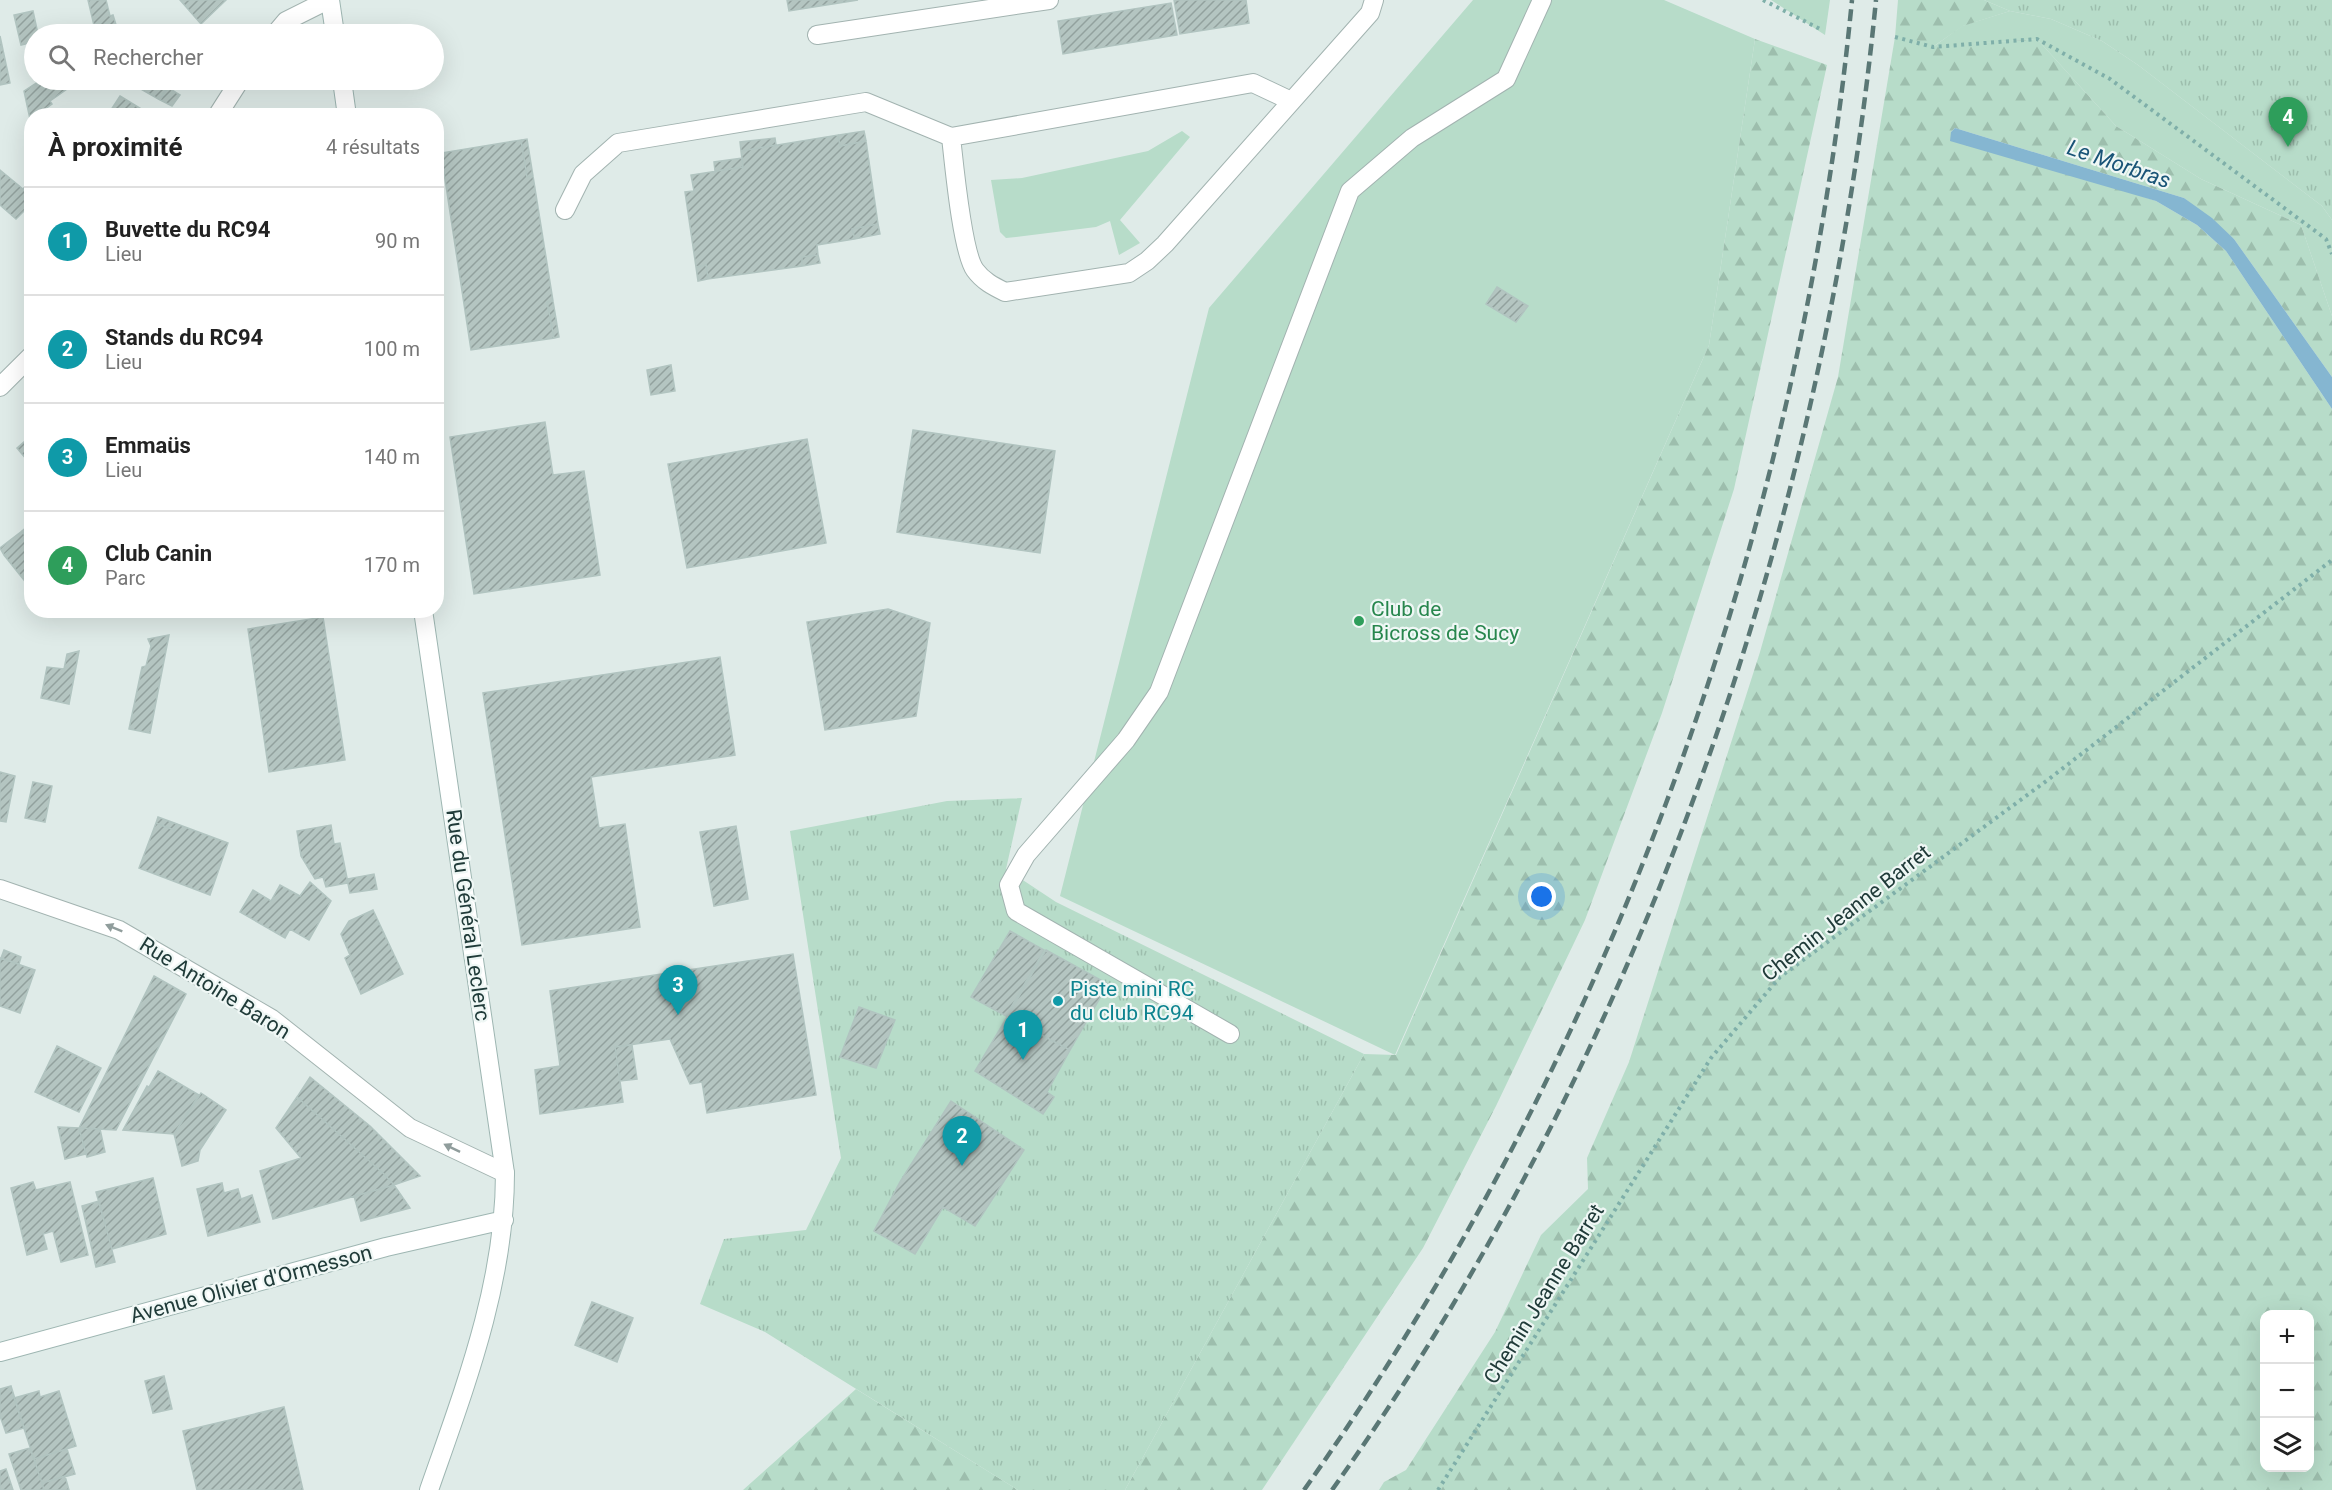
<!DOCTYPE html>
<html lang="fr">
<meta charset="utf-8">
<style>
:root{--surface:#fff;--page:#f2f2f2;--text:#222;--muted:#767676;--line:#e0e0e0;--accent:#805838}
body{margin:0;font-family:Roboto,sans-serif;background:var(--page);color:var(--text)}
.controls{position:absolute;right:18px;bottom:18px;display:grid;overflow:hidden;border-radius:12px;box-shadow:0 6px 24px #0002}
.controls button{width:54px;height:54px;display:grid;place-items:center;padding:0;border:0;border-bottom:2px solid var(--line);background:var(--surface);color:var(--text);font:30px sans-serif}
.you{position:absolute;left:1542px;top:897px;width:21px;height:21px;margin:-15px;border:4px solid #fff;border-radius:50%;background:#1a73e8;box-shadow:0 0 0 9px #1a73e833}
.badge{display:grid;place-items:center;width:39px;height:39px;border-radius:50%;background:var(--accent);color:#fff;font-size:20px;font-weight:700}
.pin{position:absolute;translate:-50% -50px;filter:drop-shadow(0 2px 3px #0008)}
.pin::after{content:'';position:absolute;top:32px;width:21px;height:18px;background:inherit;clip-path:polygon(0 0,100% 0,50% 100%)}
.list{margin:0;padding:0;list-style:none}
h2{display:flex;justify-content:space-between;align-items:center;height:78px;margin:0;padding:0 24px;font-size:26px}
h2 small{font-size:20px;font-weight:400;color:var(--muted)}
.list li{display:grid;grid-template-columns:39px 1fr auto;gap:18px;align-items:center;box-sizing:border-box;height:108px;padding:0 24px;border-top:2px solid var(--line)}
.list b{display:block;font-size:22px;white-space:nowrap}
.list p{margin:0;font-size:20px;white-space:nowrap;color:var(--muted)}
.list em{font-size:20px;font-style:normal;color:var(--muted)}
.icon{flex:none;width:33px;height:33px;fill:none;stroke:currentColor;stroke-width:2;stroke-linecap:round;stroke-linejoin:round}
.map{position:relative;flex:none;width:2332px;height:1490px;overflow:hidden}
.search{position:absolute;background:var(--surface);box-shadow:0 6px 24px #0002;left:24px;top:24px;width:420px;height:66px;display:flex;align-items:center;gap:15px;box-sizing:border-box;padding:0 21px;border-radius:33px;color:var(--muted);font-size:22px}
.panel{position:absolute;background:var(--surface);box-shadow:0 6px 24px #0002;left:24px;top:108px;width:420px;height:510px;border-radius:24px}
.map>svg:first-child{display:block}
.grass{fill:#b7dcc9}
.forest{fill:url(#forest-firs);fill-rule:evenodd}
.park{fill:url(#park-tufts)}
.water{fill:#85b6d1}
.building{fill:url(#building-hatch);stroke:#b1c4c0;stroke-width:1.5}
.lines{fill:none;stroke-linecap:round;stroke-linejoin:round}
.service-casing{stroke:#a2b3b0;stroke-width:20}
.minor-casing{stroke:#a2b3b0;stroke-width:20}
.secondary-casing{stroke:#9eb6b2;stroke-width:20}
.path{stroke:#7fafa9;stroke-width:4;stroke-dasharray:3 4.5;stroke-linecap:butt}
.service{stroke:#fff;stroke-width:18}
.minor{stroke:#fff;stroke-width:18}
.secondary{stroke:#fff;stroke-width:18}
.rail{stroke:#5a7775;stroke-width:4.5;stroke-dasharray:12 6;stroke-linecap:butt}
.oneway{fill:#909d9c}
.leisure-dot{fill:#2e9e5b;stroke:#eff7f5;stroke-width:2}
.culture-dot{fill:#0f9aa8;stroke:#eff7f5;stroke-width:2}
.labels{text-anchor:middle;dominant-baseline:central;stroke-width:4.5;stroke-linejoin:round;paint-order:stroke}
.leisure-label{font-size:21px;fill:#27864d;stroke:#eff7f5;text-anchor:start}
.street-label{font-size:21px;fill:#203b39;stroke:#eff7f5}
.culture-label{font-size:21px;fill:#0d838f;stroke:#eff7f5;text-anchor:start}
.water-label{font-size:22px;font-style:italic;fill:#195477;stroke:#eff7f5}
</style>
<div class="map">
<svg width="2332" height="1490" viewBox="0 0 2332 1490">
<defs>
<pattern id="forest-firs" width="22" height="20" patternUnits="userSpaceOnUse" patternTransform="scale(1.5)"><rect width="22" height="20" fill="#b7dcc9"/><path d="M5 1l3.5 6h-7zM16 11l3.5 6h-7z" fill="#9dbead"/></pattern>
<pattern id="park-tufts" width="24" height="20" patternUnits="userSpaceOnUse" patternTransform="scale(1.5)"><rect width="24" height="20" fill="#b7dcc9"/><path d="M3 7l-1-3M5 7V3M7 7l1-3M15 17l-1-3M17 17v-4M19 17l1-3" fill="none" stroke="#9dbead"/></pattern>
<pattern id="building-hatch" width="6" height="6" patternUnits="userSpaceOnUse" patternTransform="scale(1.5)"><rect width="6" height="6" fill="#b4c5c1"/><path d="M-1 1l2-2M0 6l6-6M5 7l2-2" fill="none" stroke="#92a19e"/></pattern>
</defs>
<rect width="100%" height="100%" fill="#dfebe8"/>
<path class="grass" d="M1473,0h191l91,39 -46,306 -314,710 -335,-159 149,-588z
M1771,0h59l-5,35z
M2010,11l41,8 51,22 36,24 184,141 10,14v96l-31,-91 -100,-46 -85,-53 -79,-87 -104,8 29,-21z
M1182,131l8,6 -70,83 20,23 -21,12 -9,-34 -14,6 -80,10 -10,1 -6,-6 -9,-52 31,-2 126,-27z"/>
<path class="forest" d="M1898,0h86l26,11 -47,15 -29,20 103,-7 79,87 85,53 100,46 31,91v61l-98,-138 -50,-41 -229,-70 -4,4 205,69 41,24 29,26 106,158v1081h-953l5,-8 22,-12 89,-138 46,-97 47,-46 -1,-31 42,-96 131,-410 78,-275 57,-340zM2264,1314h46v154h-46z
M1755,39l72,26 -93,424 -72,224 -77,207 -89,186 -73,142 -161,242h-137l239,-436 32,1 313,-710z
M856,1389l162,101h-275z"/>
<path class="park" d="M1984,0h348v220l-10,-14 -184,-141 -36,-24 -51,-22 -41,-8z
M1022,798l-16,71 50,33 308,152 -239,436h-107l-253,-158 -65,-28 24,-65 82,-9 35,-72 -51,-327 157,-30z"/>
<path class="water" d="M1955,128l229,70 28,20 22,21 98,138v32l-106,-158 -29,-26 -41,-24 -206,-60 1,-9z"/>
<path class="building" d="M88,0h18l4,16 3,-1 4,13 -21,6z
M180,0h46l-25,24z
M787,0h71l-69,11z
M1174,0h72l3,23 -69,11z
M1171,3l6,32 -114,19 -5,-33z
M33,11l5,23h-4v8l-13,3 -7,-30z
M117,28l7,6h-28z
M0,36l10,47 -10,2z
M41,80h39l-30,21 2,3 -17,12h-3l-2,3 -6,-28z
M125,80h47l-12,20z
M167,87l13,8 -8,11 -12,-6z
M120,96l28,17 -1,3h-40z
M864,131l2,10 -26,5 -2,-11z
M838,135l2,11 26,-5 12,83 -26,5 3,10 -38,6 1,10 -16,2v9l-94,13 -2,-14 -10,2 -11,-75 9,-1 -3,-16 52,-8 -2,-16z
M775,138l1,7 -35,6 -1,-9z
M527,139l6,37 -6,1 -6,-37z
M521,140l6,37 6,-1 20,125 -6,1 7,36 -83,12 -30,-197z
M742,158l1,9 -28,4 -1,-9z
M0,170l23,19 9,-10v33l-5,-4 -11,11 -16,-14z
M878,224l2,10 -25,5 -3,-10z
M818,255l2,8 -18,3v-9z
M706,265l2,14 -10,2 -2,-14z
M1497,287l31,19 -12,16 -30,-18z
M553,301l6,36 -5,1 -7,-36z
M671,365l4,26 -24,4 -4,-25z
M545,422l8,53 31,-4 16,104 -126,19 -24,-157z
M913,430l142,21 -15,102 -143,-21z
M32,435v31l-15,-18z
M807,439l19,104 -139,25 -19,-104z
M32,523v67l-28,-35 22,-18 -4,-6z
M22,531l4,6 -22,18 -4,-7z
M888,609l42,14 -14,93 -91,14 -18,-108z
M323,617l22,143 -76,12 -21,-143z
M169,635l-19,98 -21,-4 13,-62 4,-1 5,-20 -3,-7z
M79,651l-10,53 -28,-6 6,-31 17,2 3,-15z
M720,657l15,98 -144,22 8,51 26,-4 15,103 -118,18 -39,-252z
M0,772l15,4 -9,46 -6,-1z
M33,782l19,4 -7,36 -20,-4z
M158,817l19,7 -3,6 -18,-7z
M156,823l18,7 3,-6 51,19 -18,52 -71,-27z
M331,825l3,19 6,-1 8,40 -22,4 -3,-10 -8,2 -14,-23 -4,-25z
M736,826l12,73 -34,7 -14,-74z
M374,874l3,15 -27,4 -3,-14z
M310,882l21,19 -22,39 -19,-11 -5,9 -45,-26 13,-22 18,11 9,-16 20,11z
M373,910l30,64 -42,20 -16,-36 5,-3 -9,-21 8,-13z
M1010,931l34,19 -38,66 -35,-19z
M4,950l17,7 -2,7 -18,-6z
M1046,950l62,34 -38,66 -63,-33z
M793,954l23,141 -109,18 -5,-31 -12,2 -20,-45 -55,8 8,55 -83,12 -5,-44 25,-4 -10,-75z
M0,958l35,12 -15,43 -20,-7z
M154,976l32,18 -70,136 -37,-2z
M859,1007l36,13 -19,48 -36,-11z
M1007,1017l63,33 -23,42 7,5 -11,17 -68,-43z
M632,1045l5,34 -17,2 -5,-34z
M57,1046l44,22 -22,44 -44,-20z
M158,1071l41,24 -25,39 -51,-4 24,-44 2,1z
M310,1077l60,49 50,50 -26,9 -10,-11 -87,-77z
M201,1093l25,17 -26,40 -2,11 -16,5 -8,-32z
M297,1097l87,77 10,11 -121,34 -13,-48 41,-13 -25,-30z
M951,1101l73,49 -49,76 -32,-19 -28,47 -41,-23 26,-49z
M58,1127l21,1 7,26 -21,5z
M79,1128l21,1 5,23 -18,5z
M153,1178l13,56 -54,15 -16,-57z
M33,1182l3,8 34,-8 18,73 -27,7 -8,-31 -10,3 4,15 -20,6 -16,-67z
M222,1183l2,10 14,-4 3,10 11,-4 8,27 -52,14 -11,-47z
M394,1185l16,23 -49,13 -7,-25z
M99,1201l16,61 -19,5 -14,-61z
M592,1302l41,16 -16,44 -42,-17z
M164,1376l8,33 -19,4 -8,-32z
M11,1386l13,42 -18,5 -6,-17v-27z
M39,1391l1,6 19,-6 17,55 -42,13 -20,-61z
M284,1407l19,83h-106l-14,-59z
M30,1448l12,35 2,7h-23l-12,-36z
M67,1449l8,25 -33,9 -8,-24z
M6,1469l7,21h-13v-19z
M65,1476l4,14h-25l-2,-7z"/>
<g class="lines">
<defs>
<path id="service" d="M817,35l232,-35
M1291,101l-38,-18 -302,54c3,26 11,115 24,133 8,11 18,16 30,22l124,-19 18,-12 18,-17 205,-231 4,-13
M565,210l18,-36 35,-31 248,-41 85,35
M1230,1034l-214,-123 -7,-26 17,-30 100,-115 33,-48 191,-501 62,-53 94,-59 36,-79"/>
<path id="minor" d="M275,34l11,-13 42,-21
M217,116l23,-36
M0,387l32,-32
M0,889l119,41 153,89 138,109 95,45"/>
<path id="secondary" d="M330,0l5,34
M342,80l5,36
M423,610l82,563c0,111 -40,214 -76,317
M0,1352l386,-105 118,-27"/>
</defs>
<use href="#service" class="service-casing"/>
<use href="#minor" class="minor-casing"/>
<use href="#secondary" class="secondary-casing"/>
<path class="path" d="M1763,0l57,29
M1895,37l38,10 104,-8 73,40 216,160 6,15
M1438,1490l273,-432 69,-81 269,-198 283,-219"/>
<use href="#service" class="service"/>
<use href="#minor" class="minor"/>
<use href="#secondary" class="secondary"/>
<path class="rail" d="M1304,1490c309,-438 496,-957 548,-1490
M1332,1490c309,-435 492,-961 544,-1490"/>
</g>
<defs><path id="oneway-solid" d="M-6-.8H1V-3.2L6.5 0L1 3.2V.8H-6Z" transform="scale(1.5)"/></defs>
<g class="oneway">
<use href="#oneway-solid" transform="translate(114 928) rotate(-158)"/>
<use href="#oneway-solid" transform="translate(452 1148) rotate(-154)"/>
</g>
<circle class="leisure-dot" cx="1359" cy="621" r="6"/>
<circle class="culture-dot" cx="1058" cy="1001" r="6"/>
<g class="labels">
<g class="leisure-label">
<text x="1371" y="609">Club de<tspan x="1371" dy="24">Bicross de Sucy</tspan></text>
</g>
<g class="street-label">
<text transform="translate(1846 913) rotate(-38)">Chemin Jeanne Barret</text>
<text transform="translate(468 915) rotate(82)">Rue du Général Leclerc</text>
<text transform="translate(215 988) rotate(32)">Rue Antoine Baron</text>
<text transform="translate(251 1284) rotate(-15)">Avenue Olivier d'Ormesson</text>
<text transform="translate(1544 1294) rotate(-58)">Chemin Jeanne Barret</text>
</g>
<g class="culture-label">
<text x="1070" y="989">Piste mini RC<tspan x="1070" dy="24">du club RC94</tspan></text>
</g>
<g class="water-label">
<text transform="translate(2119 164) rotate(19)">Le Morbras</text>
</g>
</g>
</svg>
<div class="controls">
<button>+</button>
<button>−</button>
<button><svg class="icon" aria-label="layers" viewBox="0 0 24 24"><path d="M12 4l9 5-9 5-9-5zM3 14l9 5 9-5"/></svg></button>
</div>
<div class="you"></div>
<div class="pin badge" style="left:1023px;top:1060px;background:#0f9aa8">1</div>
<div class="pin badge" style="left:962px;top:1166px;background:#0f9aa8">2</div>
<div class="pin badge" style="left:678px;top:1015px;background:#0f9aa8">3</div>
<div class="pin badge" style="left:2288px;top:147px;background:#2e9e5b">4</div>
<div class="search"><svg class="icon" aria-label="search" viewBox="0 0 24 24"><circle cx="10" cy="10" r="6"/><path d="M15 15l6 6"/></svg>Rechercher</div>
<section class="panel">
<h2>À proximité<small>4 résultats</small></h2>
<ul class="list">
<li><span class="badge" style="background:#0f9aa8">1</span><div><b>Buvette du RC94</b><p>Lieu</p></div><em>90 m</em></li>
<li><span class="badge" style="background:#0f9aa8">2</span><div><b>Stands du RC94</b><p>Lieu</p></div><em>100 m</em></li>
<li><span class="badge" style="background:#0f9aa8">3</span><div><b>Emmaüs</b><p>Lieu</p></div><em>140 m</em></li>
<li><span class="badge" style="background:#2e9e5b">4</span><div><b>Club Canin</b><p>Parc</p></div><em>170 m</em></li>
</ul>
</section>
</div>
